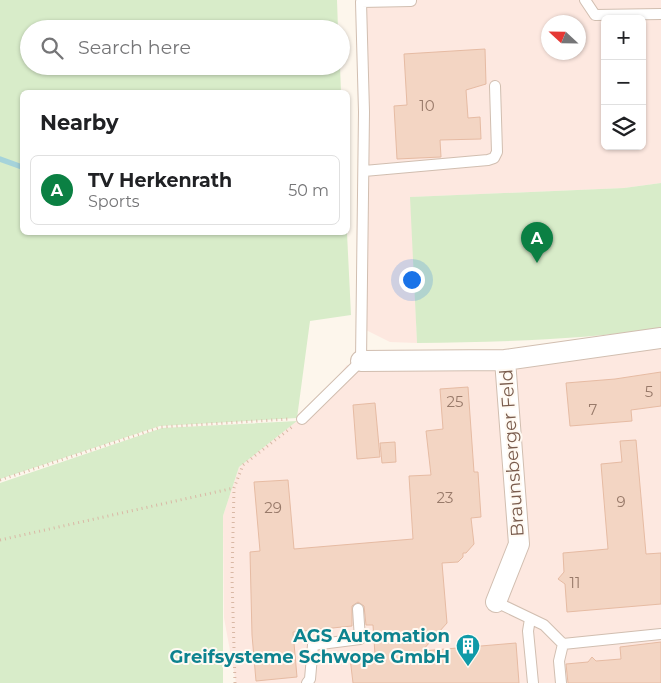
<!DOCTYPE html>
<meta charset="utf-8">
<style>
:root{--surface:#fff;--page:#f6f6f6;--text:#202124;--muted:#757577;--line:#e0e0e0;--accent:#0b8043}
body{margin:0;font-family:Montserrat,sans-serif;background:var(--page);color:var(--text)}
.controls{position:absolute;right:15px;top:15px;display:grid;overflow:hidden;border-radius:8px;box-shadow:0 1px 4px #0004}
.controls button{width:45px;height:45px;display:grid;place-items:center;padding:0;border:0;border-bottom:1px solid var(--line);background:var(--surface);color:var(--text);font:25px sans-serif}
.compass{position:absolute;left:541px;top:15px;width:45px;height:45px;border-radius:50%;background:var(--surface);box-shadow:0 1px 4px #0004;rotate:292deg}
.you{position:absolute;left:411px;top:279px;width:18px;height:18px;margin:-12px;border:4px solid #fff;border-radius:50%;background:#1a73e8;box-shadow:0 0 0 8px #1a73e833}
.badge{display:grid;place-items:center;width:32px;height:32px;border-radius:50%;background:var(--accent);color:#fff;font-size:16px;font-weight:700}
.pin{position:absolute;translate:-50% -41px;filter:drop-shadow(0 1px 2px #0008)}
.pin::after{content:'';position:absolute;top:26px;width:18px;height:15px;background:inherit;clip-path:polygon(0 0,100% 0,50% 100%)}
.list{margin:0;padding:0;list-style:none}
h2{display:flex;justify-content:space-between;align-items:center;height:65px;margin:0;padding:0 20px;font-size:21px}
h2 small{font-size:16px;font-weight:400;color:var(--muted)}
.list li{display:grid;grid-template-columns:32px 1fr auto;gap:15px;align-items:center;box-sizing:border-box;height:70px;margin:0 10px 10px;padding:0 10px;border:1px solid var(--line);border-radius:8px}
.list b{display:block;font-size:19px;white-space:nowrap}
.list p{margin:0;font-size:16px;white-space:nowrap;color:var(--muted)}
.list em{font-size:16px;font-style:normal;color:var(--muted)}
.icon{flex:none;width:28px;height:28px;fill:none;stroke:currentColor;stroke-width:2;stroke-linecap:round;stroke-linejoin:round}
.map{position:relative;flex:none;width:661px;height:683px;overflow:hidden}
.search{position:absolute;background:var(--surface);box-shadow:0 1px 4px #0004;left:20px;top:20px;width:330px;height:55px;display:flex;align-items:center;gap:12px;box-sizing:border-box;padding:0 18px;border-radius:28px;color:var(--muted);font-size:19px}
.panel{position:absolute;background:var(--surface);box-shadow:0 1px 4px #0004;left:20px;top:90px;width:330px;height:145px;border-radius:8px}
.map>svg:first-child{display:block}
.commercial{fill:#fde8e0;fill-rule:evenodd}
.green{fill:#d8ecc9}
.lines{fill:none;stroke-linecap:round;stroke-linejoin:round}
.stream{stroke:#a5d3da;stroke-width:5.5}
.building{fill:#f3d5c3;stroke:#e6bba3}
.service-casing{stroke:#d1beb0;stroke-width:12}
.minor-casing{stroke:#d1beb0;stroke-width:22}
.path{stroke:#d9b8a5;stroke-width:3;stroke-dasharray:1 4;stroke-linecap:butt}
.service{stroke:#fff;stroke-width:10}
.minor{stroke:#fff;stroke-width:20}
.labels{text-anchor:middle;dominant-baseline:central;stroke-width:4;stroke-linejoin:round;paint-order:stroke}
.number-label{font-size:15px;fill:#987a6a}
.street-label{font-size:18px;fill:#7a5c4d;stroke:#fffaf3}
.culture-label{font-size:18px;font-weight:bold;fill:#0d838f;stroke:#fffaf3;text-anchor:end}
</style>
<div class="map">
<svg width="661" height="683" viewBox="0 0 661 683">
<rect width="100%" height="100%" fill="#fdf6ec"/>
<path class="commercial" d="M365,0h296v183l-37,5 -213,9 6,146 -27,-1 -24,-12zM605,19h37v127h-37zM548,22h30v30h-30z
M661,341v342h-425l-12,-65 -1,-102 16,-49 58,-46 7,-2 43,-54 28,1z"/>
<path class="green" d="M0,0h337l1,29h-309v37h311l1,26h-319v140l325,1 4,82 -41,6 -13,97 -137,8 -160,53z
M661,183v145c-81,12 -162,14 -244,15l-7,-146 214,-9z
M297,421l-58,46 -16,49v167h-223v-200l162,-55z"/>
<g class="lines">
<path class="stream" d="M0,159l22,8"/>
</g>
<path class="building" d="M485,49l1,35 -20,6 2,28 12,-1 1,22 -41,1 1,17 -44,2 -3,-53 13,-1 -3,-51z
M661,372v34l-30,4 1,11 -62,5 -4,-43 49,-4z
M468,387l6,85h4l3,45 -10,1 3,26 -8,9h-3v4l-5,5 -16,1 5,60 -25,28 94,-8 3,40h-166l-3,-25 25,-3 -2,-30h-7l-2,-19 -6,-4 -6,4v20l-59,6 4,45 -41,4 -4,-46 -2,-83 10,-1 -6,-69 34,-2 6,69 119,-10 -4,-63 22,-1 -5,-44 17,-2 -3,-40z
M375,403l5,54 -23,2 -4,-54z
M636,440l10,114 15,-1v51l-94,8 -2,-28 -7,-5 6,-7 -1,-19 45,-4 -7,-85 21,-2 -2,-21z
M395,442l1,20 -14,1 -2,-20z
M661,642v41h-93l-2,-19 22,-2 4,-5 4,4 25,-2 -1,-12z"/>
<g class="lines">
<defs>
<path id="service" d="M585,0l10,15 66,-1
M364,171l124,-11 6,-2 3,-6 -2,-66
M302,419l59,-58 3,-249 -3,-110 50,-1v-1
M496,602l48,23 19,19 98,-10
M530,619l-2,12 5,52
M307,683l3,-4 3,-34 47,-6 -2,-30
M561,683l-2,-22 4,-17"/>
<path id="minor" d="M361,361l144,-1 156,-22
M496,602l23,-58 -14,-184"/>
</defs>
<use href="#service" class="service-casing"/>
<use href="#minor" class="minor-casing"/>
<path class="path" d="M0,480l161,-53 128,-8
M0,540l234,-52
M235,683l-3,-105 2,-90 9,-23 49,-38"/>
<use href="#service" class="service"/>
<use href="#minor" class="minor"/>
</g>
<defs>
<symbol id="building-pin" viewBox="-11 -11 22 30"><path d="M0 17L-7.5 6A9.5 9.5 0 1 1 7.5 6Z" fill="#0f9aa8" stroke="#fffaf3"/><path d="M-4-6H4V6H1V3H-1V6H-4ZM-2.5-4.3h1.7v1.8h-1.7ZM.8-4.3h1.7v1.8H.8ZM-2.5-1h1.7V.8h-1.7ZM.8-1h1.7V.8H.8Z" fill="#fff"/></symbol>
</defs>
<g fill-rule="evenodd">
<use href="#building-pin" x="454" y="632" width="28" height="38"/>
</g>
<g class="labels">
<g class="number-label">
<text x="427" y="105">10</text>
<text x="649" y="391">5</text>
<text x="455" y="401">25</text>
<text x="593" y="409">7</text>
<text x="445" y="497">23</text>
<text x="621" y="501">9</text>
<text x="273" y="507">29</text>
<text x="575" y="582">11</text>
</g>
<g class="street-label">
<text transform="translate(512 453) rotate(-94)">Braunsberger Feld</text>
</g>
<g class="culture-label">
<text x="450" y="636">AGS Automation<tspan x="450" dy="21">Greifsysteme Schwope GmbH</tspan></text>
</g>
</g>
</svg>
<div class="controls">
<button>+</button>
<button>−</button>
<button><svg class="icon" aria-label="layers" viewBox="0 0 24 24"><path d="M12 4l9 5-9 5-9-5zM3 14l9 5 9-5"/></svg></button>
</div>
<svg class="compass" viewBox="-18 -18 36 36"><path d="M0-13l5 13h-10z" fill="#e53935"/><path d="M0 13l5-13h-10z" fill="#757577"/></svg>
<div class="you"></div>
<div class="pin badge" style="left:537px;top:263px">A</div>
<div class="search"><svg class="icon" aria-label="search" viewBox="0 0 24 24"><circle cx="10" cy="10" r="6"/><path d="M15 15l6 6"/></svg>Search here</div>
<section class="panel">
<h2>Nearby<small></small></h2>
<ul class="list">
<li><span class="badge">A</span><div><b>TV Herkenrath</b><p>Sports</p></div><em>50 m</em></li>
</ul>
</section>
</div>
